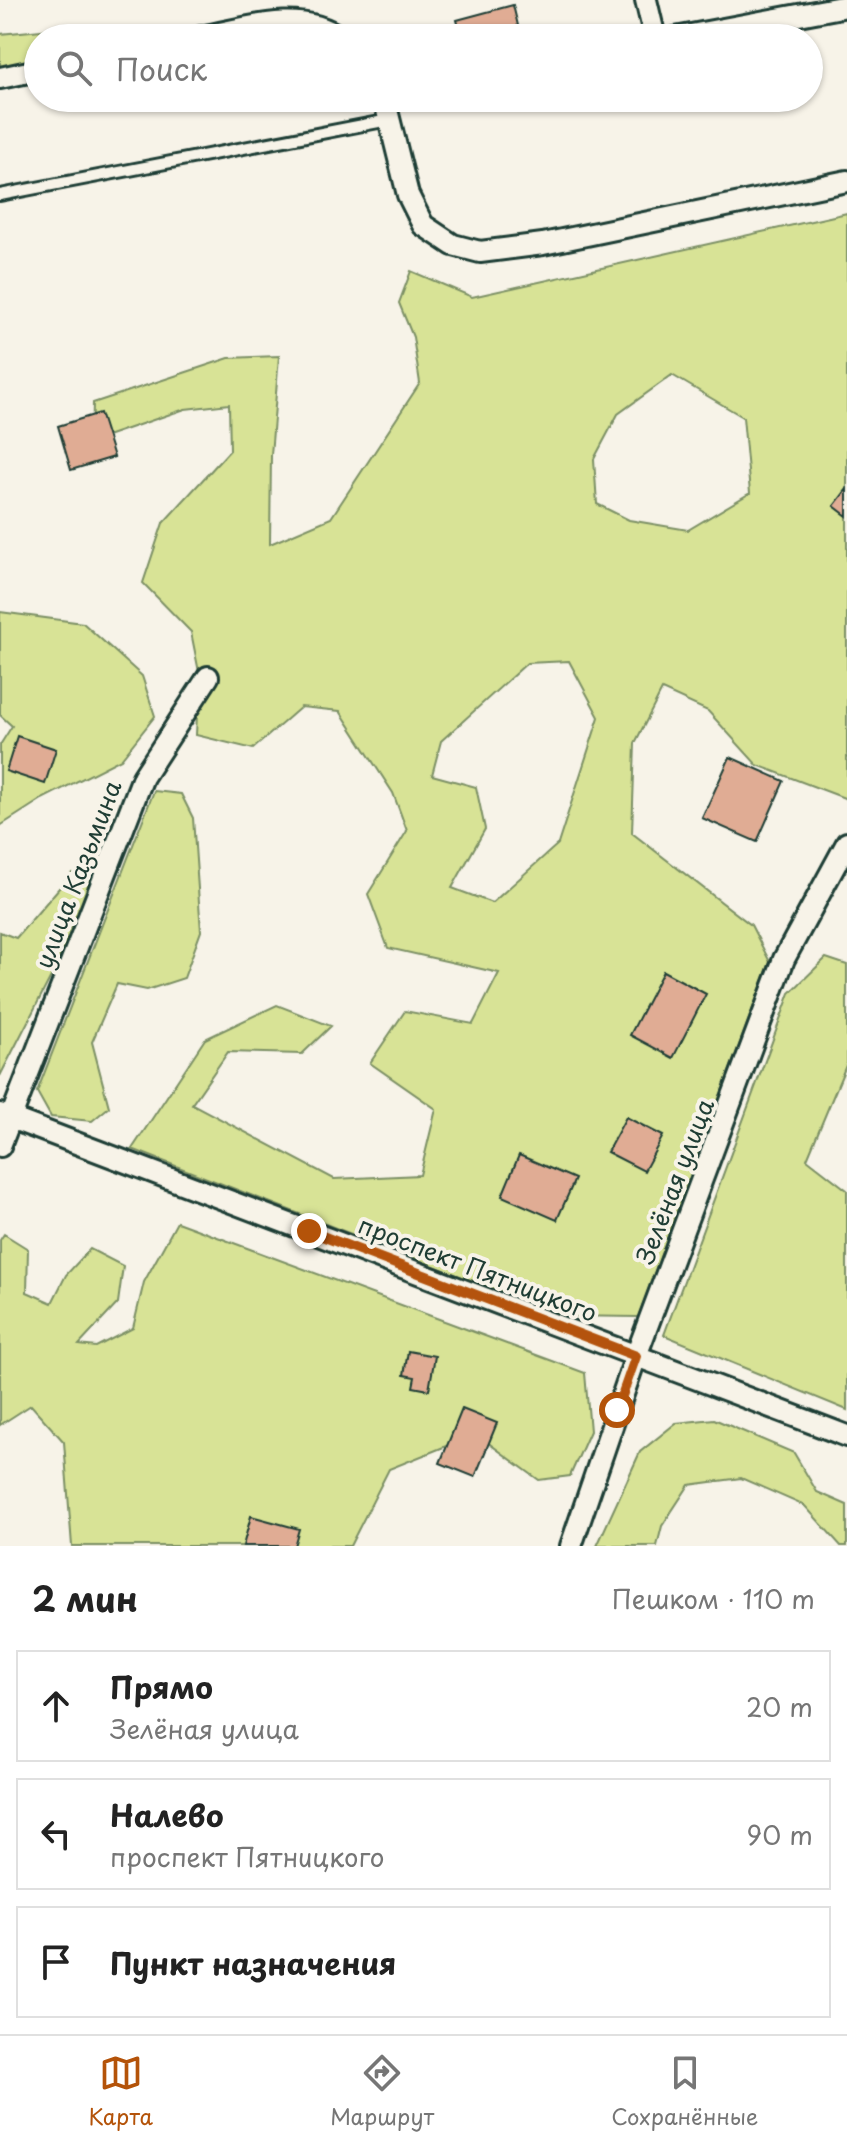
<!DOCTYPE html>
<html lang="ru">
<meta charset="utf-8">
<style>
:root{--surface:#fff;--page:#f6f6f6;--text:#222;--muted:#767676;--line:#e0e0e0;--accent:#b45309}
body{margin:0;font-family:"Playpen Sans",sans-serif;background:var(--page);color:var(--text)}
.stop{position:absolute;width:24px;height:24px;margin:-18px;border:6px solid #b45309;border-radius:50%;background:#fff}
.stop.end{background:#b45309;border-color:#fff;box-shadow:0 2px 8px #0008}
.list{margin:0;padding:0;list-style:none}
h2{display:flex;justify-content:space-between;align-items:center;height:104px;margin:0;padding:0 32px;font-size:34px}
h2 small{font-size:26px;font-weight:400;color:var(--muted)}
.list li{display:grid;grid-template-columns:52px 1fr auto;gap:24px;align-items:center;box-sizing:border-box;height:112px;margin:0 16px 16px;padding:0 16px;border:2px solid var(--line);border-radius:0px}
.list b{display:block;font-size:30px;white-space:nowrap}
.list p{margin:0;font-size:26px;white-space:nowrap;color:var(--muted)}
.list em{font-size:26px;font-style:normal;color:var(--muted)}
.icon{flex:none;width:44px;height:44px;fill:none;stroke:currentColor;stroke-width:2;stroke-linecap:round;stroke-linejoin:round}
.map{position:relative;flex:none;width:847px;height:1546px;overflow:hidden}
.search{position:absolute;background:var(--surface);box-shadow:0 2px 6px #0004;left:24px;right:24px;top:24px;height:88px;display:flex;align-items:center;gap:20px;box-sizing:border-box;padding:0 28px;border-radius:44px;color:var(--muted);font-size:30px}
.sheet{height:488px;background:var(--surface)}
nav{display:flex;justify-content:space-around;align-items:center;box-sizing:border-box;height:112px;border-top:2px solid var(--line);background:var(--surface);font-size:22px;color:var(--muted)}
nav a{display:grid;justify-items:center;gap:4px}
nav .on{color:var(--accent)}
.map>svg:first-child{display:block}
.green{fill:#d8e396;stroke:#7c9065;stroke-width:2;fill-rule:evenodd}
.building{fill:#e0ac94;stroke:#1f3d34;stroke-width:2}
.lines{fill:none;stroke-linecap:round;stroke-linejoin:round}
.lane-casing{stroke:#1f3d34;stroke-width:16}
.street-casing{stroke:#1f3d34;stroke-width:26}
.lane{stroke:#f7f3e8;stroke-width:10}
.street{stroke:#f7f3e8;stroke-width:20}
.route{stroke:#b45309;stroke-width:10}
.labels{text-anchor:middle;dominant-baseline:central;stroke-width:8;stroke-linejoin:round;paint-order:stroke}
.street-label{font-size:24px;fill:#1f3d34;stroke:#f7f3e8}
</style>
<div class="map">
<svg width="847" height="1546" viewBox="0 0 847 1546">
<rect width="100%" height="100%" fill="#f7f3e8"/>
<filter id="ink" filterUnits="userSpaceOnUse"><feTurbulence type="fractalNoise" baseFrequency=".0125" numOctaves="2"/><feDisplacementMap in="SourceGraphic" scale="16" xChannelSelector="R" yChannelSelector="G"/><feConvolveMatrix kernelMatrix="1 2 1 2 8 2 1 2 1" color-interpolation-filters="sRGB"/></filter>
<g filter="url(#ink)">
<path class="green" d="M52,29l39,9h-53v24l-38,8v-36z
M847,213v586l-90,-34 -49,-54 -46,-21 -27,53 -3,90 119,92 19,37 -132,355 -75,-1 -431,-167 73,-110 72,-34 54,21 -29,28 -74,-2 -36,52 142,75 86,-4 16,-66 -66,-46 35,-52 68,13 26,-51 -111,-25 -20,-54 39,-63 -14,-38 -53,-82 -39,-4 -48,42 -57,-14 3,-63 -8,-40 -48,-49 20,-60 67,-73 -1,-46 -44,5 -93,32 1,-38 136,-45 50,-2 -8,99 -1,89 61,-26 89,-135 -7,-46 -14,-34 12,-32 61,26zM672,375l71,42 7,76 -62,37 -59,-10 -32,-16 -3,-45 24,-45zM569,661l30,56 -41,127 -66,59 -40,-15 33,-59 -9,-42 -44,-12 9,-34 86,-78z
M0,612l83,11 59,53 13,40 -34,43 -79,40 -42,27v-81l12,-19 -12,-11z
M154,791l27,3 12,24 8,113 -17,47 -37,12 -30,-6 -25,58 17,65 -17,14 -41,-4 -14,-25z
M72,873l17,6 -5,33 -84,164v-144l16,6z
M826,958l21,7v98l-40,96 40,31v220l-183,-75 126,-342z
M177,1222l408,151 5,58 -20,45 -31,4 -63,-46 -87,35 -39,77h-278l-8,-104 -33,-37 -31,20v-185l4,-6 24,15 -1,43 25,11 14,-28 24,-26 33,17 -5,37 -39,42 17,2 37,-19 11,-46z
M714,1419l80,34 23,39 30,13v41h-6l-36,-40 -64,-28 -52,7 -27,41 -5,20h-60l43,-94 36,-29z"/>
<path class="building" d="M513,5l8,33h-59l-5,-18z
M100,413l14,44 -43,13 -13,-44z
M847,489v27l-13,-10z
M17,736l39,13 -11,35 -39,-13z
M730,757l54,24 -27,61 -55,-24z
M663,971l43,23 -33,64 -43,-23z
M626,1117l37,19 -19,35 -37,-19z
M519,1155l56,24 -18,41 -55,-24z
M408,1351l27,5 -6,34 -16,-3 2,-10 -11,-2z
M462,1409l35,14 -22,54 -35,-14z
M251,1516l48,13 -5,17h-51z"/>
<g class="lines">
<defs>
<path id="lane" d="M0,195l389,-75"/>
<path id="street" d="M646,0l9,38
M197,38c46,-9 103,-30 144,0
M675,38l172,-32
M0,78l38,-8
M384,98l24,97 15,30 30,20 27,7 63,-8 304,-63
M0,1114l847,322
M0,1146l143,-369 65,-100
M571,1546l65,-190 148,-397 63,-116"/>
</defs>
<use href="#lane" class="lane-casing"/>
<use href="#street" class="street-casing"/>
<use href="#lane" class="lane"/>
<use href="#street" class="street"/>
</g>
</g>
<g class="lines" filter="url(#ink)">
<path class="route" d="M309,1231l327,125 -19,54"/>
</g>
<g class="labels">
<g class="street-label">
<text transform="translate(77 874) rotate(-69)">улица Казьмина</text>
<text transform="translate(674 1181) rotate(-69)">Зелёная улица</text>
<text transform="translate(478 1268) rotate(21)">проспект Пятницкого</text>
</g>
</g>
</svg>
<div class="stop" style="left:617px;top:1410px"></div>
<div class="stop end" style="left:309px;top:1231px"></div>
<div class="search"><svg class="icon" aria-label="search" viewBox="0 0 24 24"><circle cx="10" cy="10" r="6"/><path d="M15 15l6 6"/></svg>Поиск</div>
</div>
<section class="sheet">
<h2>2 мин<small>Пешком · 110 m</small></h2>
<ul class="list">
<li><svg class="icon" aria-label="ahead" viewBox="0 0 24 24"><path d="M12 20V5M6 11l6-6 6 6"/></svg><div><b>Прямо</b><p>Зелёная улица</p></div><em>20 m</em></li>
<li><svg class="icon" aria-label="left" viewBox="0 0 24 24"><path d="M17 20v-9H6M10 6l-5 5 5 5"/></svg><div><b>Налево</b><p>проспект Пятницкого</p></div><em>90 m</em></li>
<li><svg class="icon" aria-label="arrive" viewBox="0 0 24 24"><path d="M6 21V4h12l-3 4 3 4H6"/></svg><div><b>Пункт назначения</b></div></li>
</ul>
</section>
<nav>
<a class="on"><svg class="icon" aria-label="map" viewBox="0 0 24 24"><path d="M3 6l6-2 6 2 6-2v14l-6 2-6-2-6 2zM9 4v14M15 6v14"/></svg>Карта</a>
<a><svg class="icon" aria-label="directions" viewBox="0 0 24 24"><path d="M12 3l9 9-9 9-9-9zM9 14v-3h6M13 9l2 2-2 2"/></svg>Маршрут</a>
<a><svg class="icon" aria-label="saved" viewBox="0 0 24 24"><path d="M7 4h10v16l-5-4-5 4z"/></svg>Сохранённые</a>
</nav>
